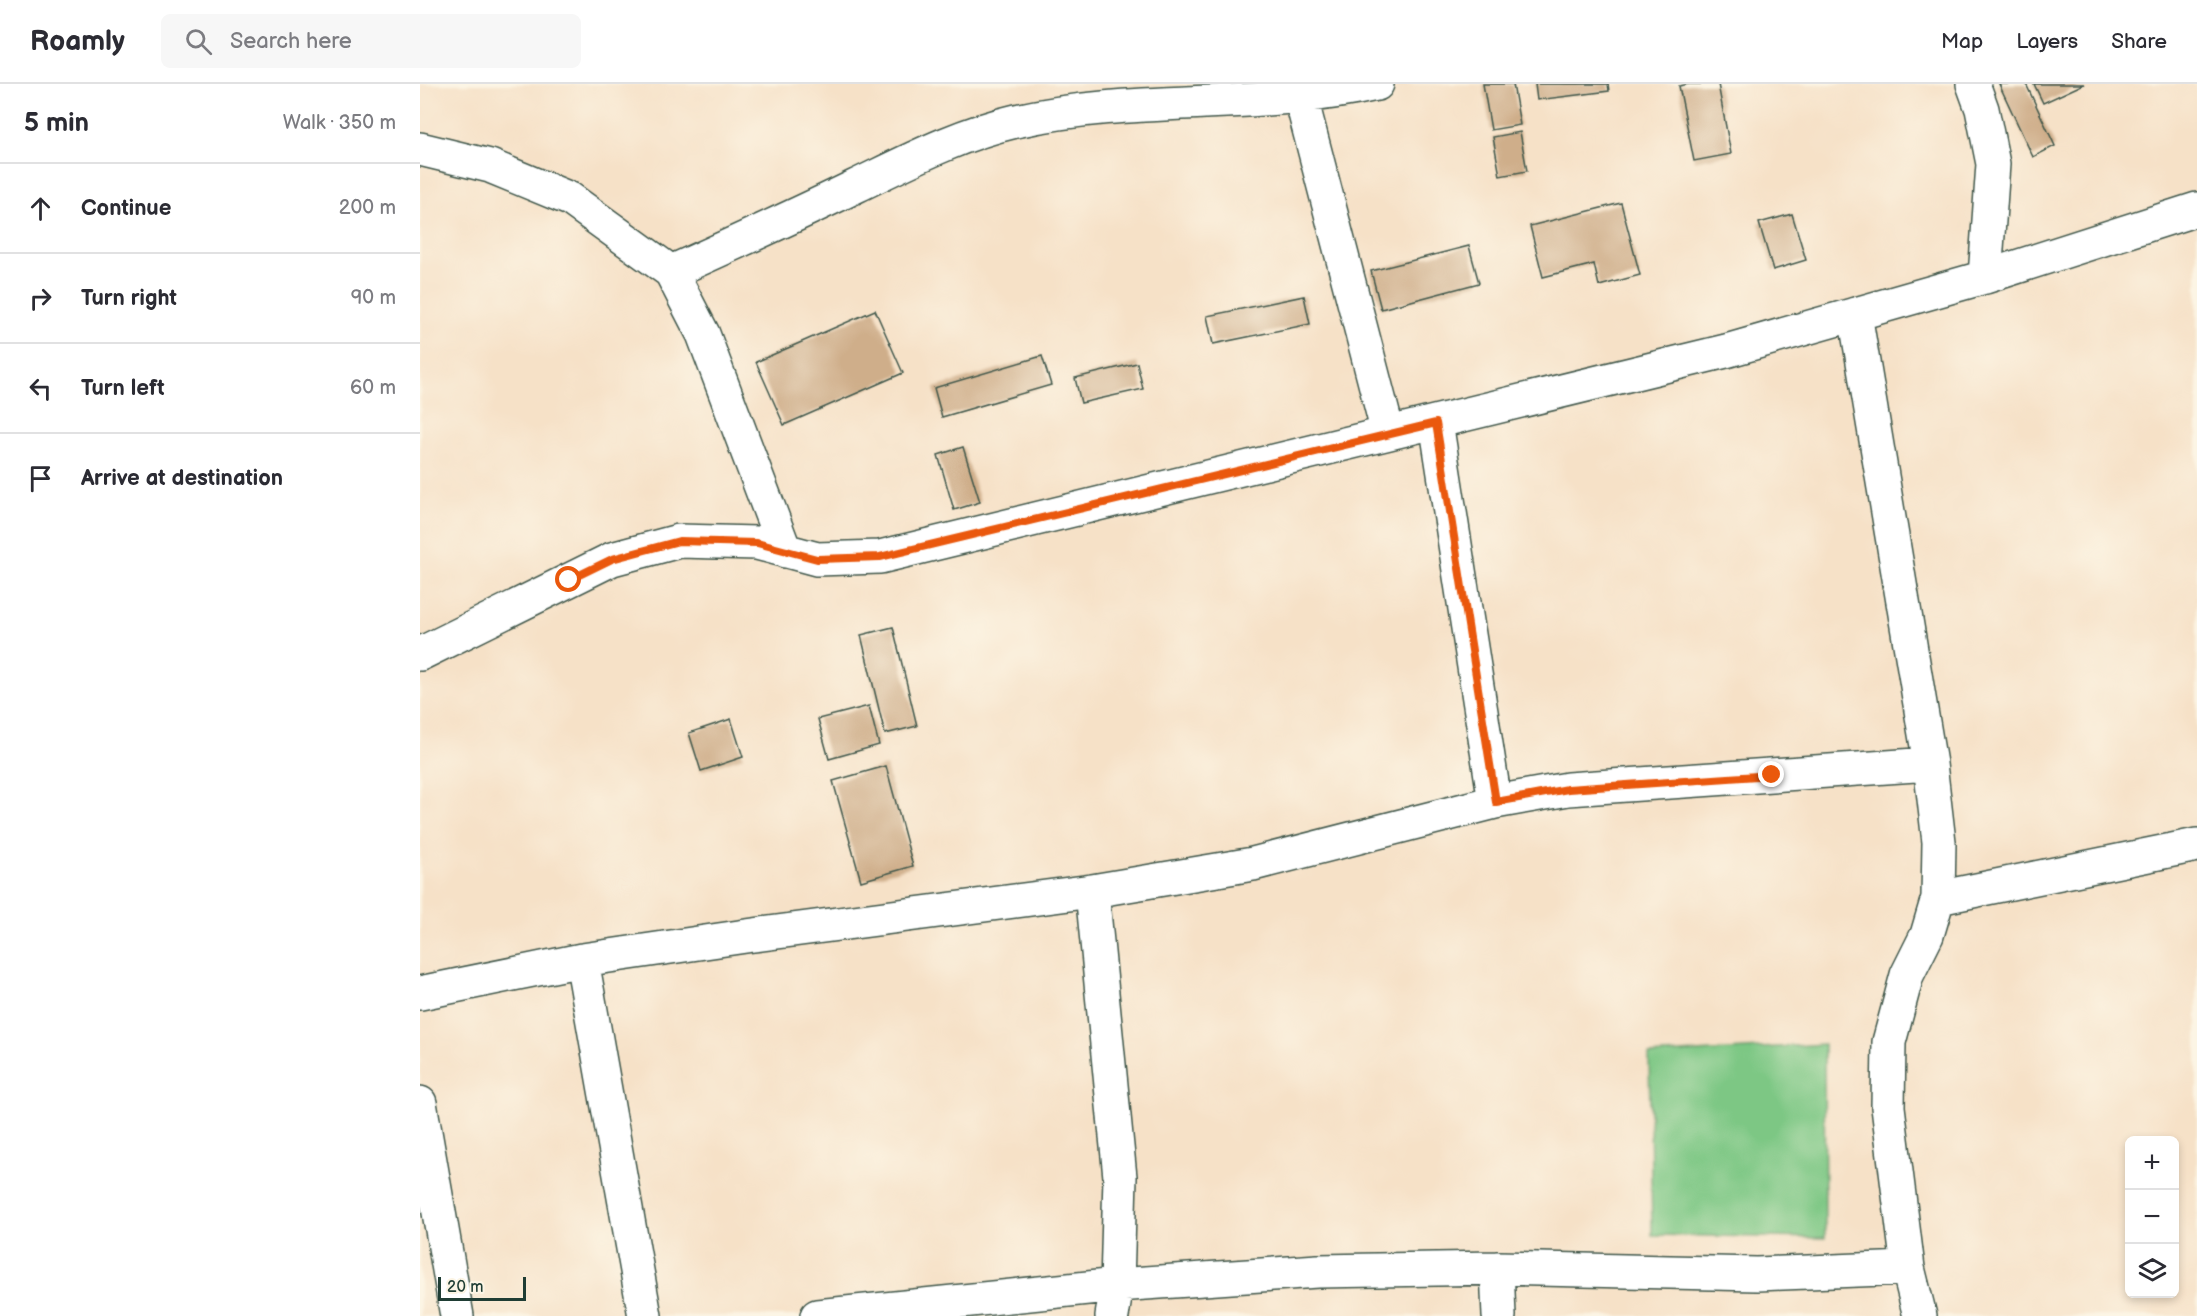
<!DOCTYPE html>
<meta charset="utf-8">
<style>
:root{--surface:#fff;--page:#f7f7f7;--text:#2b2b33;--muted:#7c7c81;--line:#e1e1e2}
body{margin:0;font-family:"Balsamiq Sans",sans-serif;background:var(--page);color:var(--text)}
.controls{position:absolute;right:18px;bottom:18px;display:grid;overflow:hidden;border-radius:9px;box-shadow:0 3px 9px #0003}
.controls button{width:54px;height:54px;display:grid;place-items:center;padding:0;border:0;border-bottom:2px solid var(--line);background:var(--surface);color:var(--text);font:30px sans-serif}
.scale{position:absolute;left:18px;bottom:15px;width:88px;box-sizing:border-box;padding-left:6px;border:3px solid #1f3d34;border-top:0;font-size:16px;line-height:21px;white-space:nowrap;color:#1f3d34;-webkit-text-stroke:4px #fcf5e5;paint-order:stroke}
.stop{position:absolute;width:18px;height:18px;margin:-14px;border:4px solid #ea580c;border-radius:50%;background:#fff}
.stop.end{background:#ea580c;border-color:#fff;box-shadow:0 2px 6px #0008}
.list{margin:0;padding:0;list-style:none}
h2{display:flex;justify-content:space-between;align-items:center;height:78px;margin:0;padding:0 24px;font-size:26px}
h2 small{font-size:20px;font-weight:400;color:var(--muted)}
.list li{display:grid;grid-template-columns:39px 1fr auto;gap:18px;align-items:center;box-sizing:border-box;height:90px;padding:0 24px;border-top:2px solid var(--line)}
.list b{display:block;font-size:22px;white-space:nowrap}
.list em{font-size:20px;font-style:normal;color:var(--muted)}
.icon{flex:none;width:33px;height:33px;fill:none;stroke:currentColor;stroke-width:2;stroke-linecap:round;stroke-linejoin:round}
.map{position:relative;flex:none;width:1777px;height:1232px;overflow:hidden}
header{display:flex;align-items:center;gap:36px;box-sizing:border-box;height:84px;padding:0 30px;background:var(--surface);border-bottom:2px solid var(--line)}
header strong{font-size:28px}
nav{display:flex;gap:33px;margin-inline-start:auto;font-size:21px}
.search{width:420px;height:54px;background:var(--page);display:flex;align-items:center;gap:15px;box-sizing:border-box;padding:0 21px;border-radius:9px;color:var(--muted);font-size:22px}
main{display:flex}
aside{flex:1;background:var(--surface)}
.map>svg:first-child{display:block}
.green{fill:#7dc784;stroke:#4e825c;stroke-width:1.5}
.building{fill:#cfae8a}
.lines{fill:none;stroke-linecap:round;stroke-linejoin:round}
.minor-casing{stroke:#3f564a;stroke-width:36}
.minor{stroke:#fff;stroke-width:33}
.route{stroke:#ea580c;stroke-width:8}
</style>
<header>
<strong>Roamly</strong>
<div class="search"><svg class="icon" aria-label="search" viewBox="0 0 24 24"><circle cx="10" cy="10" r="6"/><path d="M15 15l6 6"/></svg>Search here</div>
<nav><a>Map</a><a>Layers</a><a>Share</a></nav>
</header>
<main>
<aside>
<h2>5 min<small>Walk · 350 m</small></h2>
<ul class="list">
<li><svg class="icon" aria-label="ahead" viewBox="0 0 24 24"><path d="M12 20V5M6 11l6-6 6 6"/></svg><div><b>Continue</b></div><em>200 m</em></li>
<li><svg class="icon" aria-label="right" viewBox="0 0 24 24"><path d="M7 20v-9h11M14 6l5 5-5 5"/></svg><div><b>Turn right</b></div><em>90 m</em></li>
<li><svg class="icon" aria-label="left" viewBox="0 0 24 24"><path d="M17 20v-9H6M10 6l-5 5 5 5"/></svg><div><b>Turn left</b></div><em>60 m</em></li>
<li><svg class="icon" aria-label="arrive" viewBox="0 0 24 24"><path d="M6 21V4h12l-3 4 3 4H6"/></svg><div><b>Arrive at destination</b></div></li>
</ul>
</aside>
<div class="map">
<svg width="1777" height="1232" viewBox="0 0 1777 1232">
<rect width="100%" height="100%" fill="#fcf5e5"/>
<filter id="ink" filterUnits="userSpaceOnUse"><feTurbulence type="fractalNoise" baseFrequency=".0167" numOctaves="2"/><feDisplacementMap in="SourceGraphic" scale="12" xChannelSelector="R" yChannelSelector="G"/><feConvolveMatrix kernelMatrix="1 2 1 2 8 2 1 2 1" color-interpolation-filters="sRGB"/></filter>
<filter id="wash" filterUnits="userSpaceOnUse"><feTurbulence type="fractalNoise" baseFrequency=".008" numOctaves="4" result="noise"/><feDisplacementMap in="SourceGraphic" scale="24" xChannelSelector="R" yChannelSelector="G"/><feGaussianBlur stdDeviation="1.35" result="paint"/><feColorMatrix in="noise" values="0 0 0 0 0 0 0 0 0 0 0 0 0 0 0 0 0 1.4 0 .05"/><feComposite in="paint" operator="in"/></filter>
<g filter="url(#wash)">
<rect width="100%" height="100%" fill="#f6e1c7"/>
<path class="green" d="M1404,960l1,194 -173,-3 -3,-180z"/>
<g id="blocks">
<path class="building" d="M1063,0h30l7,41 -29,5z
M1115,0h73l1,7 -72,9z
M1269,0h29l13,70 -37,7 -15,-75z
M1579,0h27l29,62 -22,11z
M1614,0h50l-41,19z
M1100,48l7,39 -27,5 -7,-39z
M1201,119l19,72 -41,11 -5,-22 -51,13 -13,-51z
M1372,130l14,46 -33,10 -14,-47z
M1049,162l10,37 -98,26 -10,-38z
M884,212l6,28 -97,20 -6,-28z
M455,226l28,63 -119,52 -28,-63z
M622,272l9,29 -109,32 -8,-29z
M717,279l6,26 -62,14 -6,-25z
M543,363l17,55 -26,8 -16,-55z
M473,543l24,99 -32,8 -24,-99z
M449,622l10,39 -50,14 -11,-40z
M311,635l12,38 -42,14 -12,-38z
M466,682l27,100 -52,15 -28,-100z"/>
</g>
</g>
<g filter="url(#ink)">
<use href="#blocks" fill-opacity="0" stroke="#3f564a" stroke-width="1.5"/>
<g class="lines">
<defs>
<path id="minor" d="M1553,0l9,25 11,55 -8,113
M881,14l87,335
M0,65l70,17 80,33 101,73c62,-28 124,-56 185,-86 52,-25 103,-52 160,-65 119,-27 243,-10 361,-37
M251,188l32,62 82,217
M1435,230l75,450 9,78 -1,56
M1016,338l59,380
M0,570l192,-95 67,-18 78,2 60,16 63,-2 846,-206 259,-74 212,-68
M672,807l28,286 -3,108 -5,31
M162,876l63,356
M0,909l162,-33 164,-24 346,-45 161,-27 242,-62 73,-13 362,-25
M0,1019l37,213
M1077,1184l2,48
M397,1232l300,-31 201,-14 179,-3 260,6 151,-6
M1500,1232l-12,-48 -20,-161 1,-65 18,-67 20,-40 11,-37 259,-53"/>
</defs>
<use href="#minor" class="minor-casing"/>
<use href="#minor" class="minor"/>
</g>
</g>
<g class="lines" filter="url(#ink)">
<path class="route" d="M149,496l43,-21 67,-18 78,2 60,16 63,-2 556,-134 60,379 72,-13 204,-14"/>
</g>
</svg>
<div class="controls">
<button>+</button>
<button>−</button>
<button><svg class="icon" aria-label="layers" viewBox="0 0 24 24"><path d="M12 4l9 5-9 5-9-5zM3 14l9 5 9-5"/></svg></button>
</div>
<div class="scale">20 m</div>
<div class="stop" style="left:149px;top:496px"></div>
<div class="stop end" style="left:1352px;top:691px"></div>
</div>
</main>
